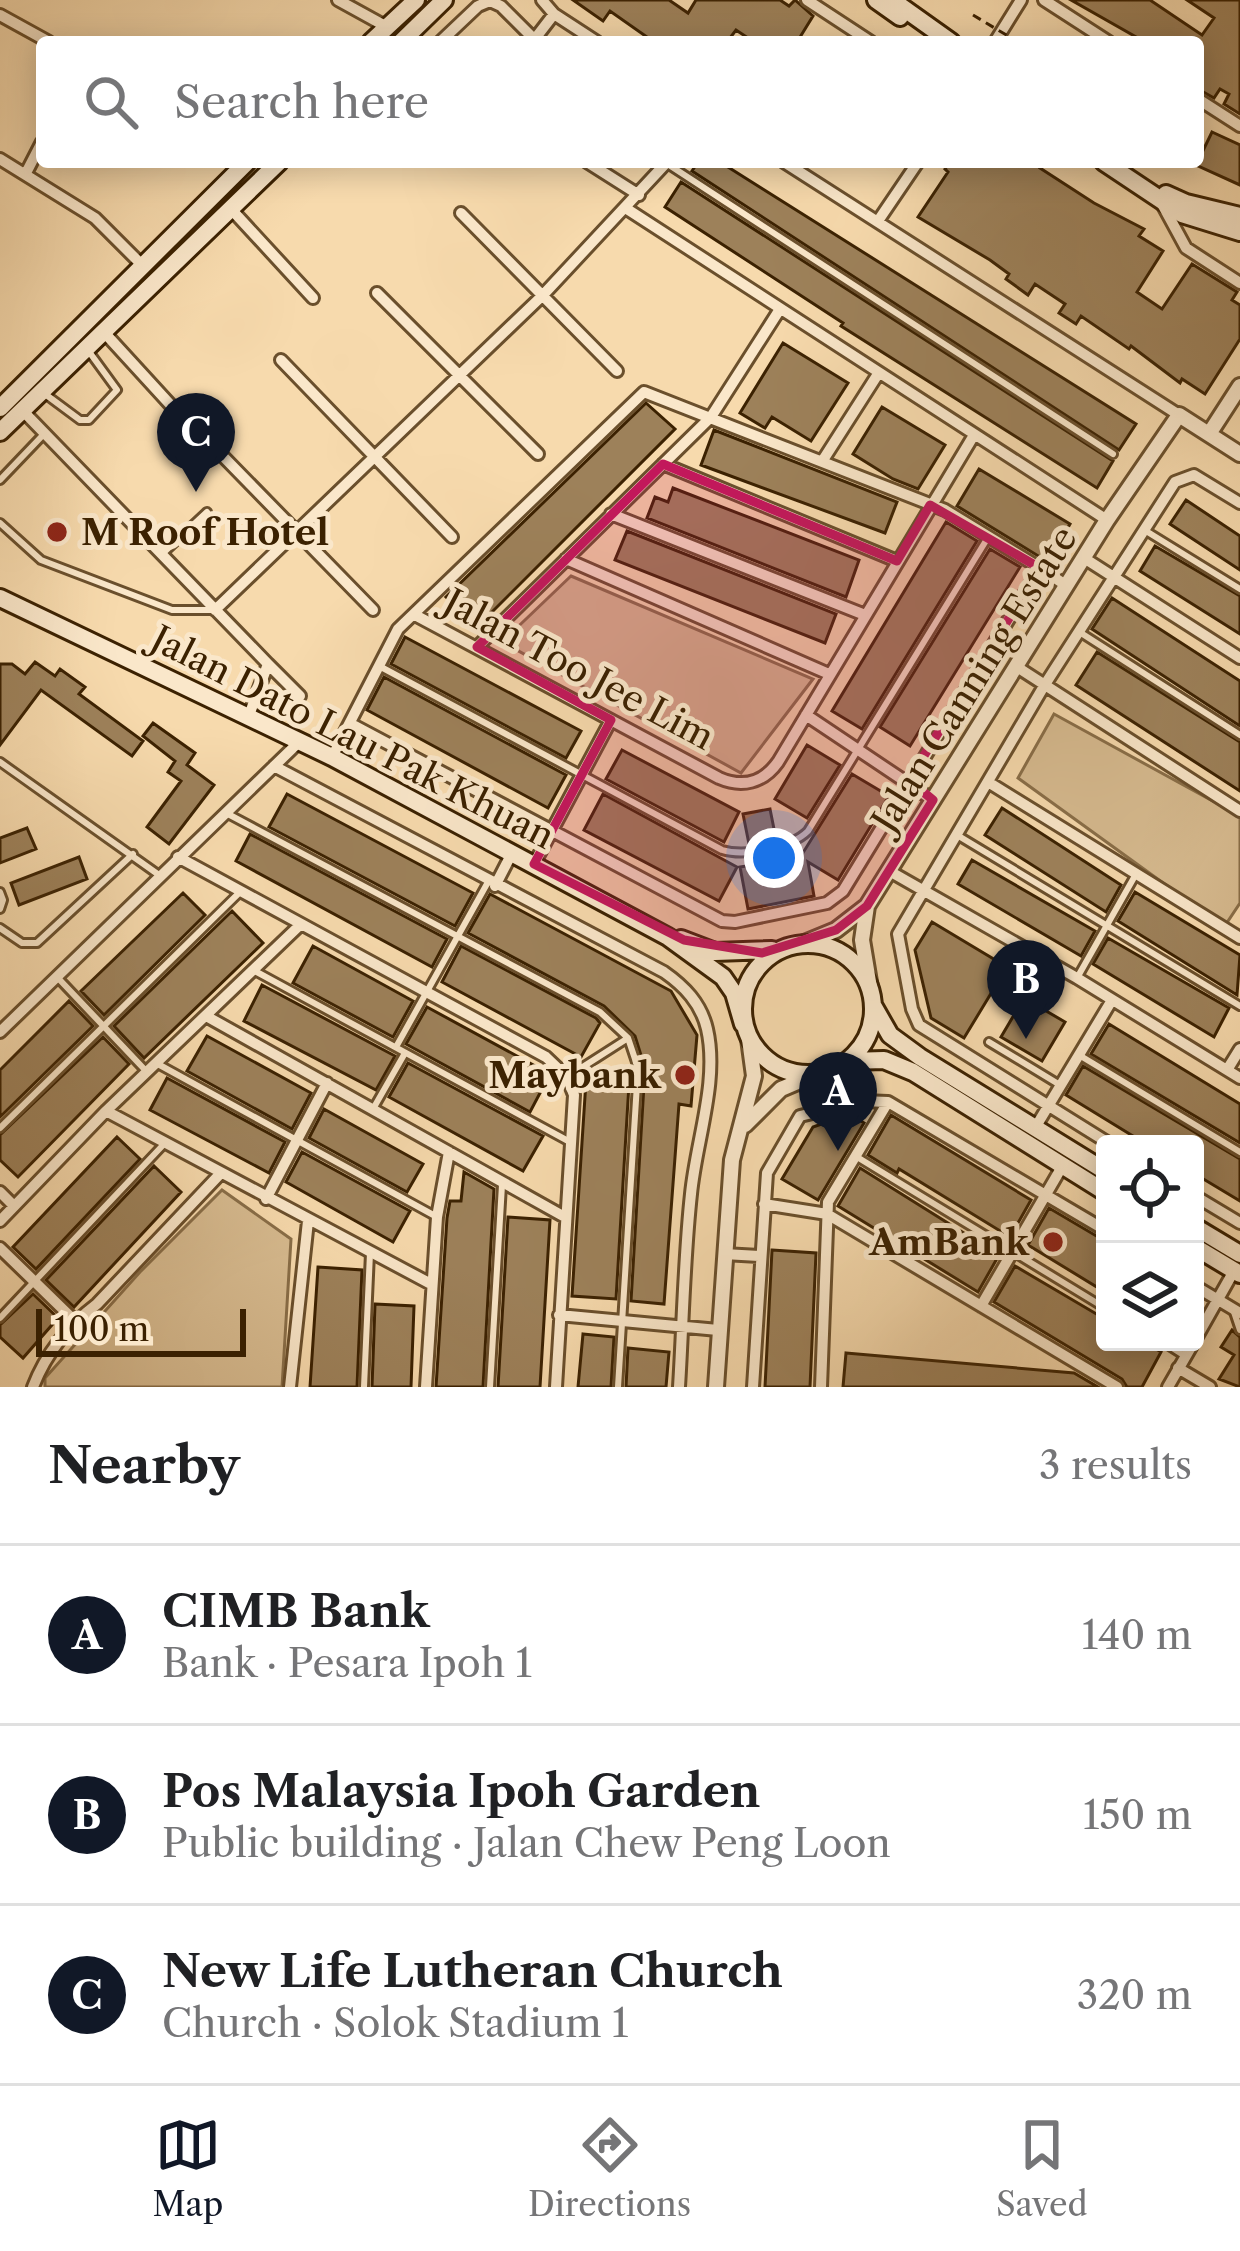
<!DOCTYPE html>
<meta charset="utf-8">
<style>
:root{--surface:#fff;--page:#f6f6f6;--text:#202124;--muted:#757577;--line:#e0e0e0;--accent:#111827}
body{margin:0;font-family:"Libre Caslon Text",serif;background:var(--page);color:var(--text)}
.controls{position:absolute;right:36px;bottom:36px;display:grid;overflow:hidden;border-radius:12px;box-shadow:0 6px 30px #0003}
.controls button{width:108px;height:108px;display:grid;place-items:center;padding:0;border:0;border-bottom:3px solid var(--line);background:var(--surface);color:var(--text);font:60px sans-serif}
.scale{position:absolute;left:36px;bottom:30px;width:210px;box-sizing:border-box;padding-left:12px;border:6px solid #3b2101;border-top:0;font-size:33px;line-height:42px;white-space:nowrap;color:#3b2101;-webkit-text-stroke:9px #fae7ca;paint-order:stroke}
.you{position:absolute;left:774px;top:858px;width:42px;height:42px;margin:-30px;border:9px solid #fff;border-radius:50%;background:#1a73e8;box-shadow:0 0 0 18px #1a73e833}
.badge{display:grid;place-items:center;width:78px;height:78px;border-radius:50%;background:var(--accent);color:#fff;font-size:39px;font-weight:700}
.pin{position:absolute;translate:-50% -99px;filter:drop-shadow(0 3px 6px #0008)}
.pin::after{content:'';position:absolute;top:63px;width:42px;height:36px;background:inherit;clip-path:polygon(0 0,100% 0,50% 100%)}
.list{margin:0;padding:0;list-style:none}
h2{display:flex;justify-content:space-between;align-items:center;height:156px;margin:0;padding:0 48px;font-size:51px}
h2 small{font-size:39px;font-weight:400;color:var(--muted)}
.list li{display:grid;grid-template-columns:78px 1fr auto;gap:36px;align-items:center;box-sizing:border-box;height:180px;padding:0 48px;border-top:3px solid var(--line)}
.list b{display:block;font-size:45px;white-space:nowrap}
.list p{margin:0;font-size:39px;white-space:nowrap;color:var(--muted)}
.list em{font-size:39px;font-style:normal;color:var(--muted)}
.icon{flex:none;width:66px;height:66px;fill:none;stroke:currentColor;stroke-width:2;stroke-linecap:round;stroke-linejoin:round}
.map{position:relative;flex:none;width:1240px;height:1387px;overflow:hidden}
.search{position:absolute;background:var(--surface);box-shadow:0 6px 30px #0003;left:36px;right:36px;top:36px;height:132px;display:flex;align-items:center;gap:30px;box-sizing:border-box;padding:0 42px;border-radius:12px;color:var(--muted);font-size:45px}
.sheet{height:696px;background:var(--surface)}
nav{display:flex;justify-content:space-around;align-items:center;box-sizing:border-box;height:168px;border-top:3px solid var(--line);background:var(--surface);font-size:33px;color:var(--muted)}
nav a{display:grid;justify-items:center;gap:6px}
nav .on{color:var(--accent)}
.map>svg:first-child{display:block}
.green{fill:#d7bb90;stroke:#896e48;stroke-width:3}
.building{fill:#9d815a;stroke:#3b2101;stroke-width:3}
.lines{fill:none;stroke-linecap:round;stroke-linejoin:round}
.service-casing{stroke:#6a4f2c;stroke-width:12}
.minor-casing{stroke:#6a4f2c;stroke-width:16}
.tertiary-casing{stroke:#6a4f2c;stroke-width:20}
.secondary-casing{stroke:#3b2101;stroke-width:22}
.service{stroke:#fae7ca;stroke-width:6}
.minor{stroke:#fae7ca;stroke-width:10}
.tertiary{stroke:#fae7ca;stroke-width:14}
.secondary{stroke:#fae7ca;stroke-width:16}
.path-bridge{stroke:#3b2101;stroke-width:3;stroke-dasharray:9 6;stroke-linecap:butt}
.marked{fill:#c2185b;fill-opacity:0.2;stroke:#c2185b;stroke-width:9;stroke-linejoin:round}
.poi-dot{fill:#8f2418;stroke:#fae7ca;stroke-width:4.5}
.labels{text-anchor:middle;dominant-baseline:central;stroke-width:10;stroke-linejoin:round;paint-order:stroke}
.poi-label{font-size:36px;font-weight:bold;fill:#3b2101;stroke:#fae7ca;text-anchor:end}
.street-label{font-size:36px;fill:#3b2101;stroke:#fae7ca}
</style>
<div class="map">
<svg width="1240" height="1387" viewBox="0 0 1240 1387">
<rect width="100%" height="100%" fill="#f7daad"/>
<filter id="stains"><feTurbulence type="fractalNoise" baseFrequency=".00167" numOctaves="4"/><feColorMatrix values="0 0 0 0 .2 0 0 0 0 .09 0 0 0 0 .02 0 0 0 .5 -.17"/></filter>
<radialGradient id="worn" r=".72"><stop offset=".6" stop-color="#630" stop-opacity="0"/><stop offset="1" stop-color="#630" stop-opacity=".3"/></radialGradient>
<path class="green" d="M571,576l242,103 -72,94 -239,-131z
M1054,714l186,102v87l-16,24 -206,-149z
M222,1190l69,49 -9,148h-237v-9l95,-106z"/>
<path class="building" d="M573,0h96l19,13 8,-13h84l9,6 6,-6 18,16 -16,26h-43l-18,-12 -9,12h-73l-44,-31 -7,10z
M1071,0h79l52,35 12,-17 -27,-18h53v114l-16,-10 5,-10 -9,-5 -6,9 -16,-9v-47h-53z
M1212,132l28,13v40l-44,-20z
M698,162h22l416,262 -17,26 -427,-279z
M950,162h94l-4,6 54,35 50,26 -5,7 24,15 -26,41 25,17 30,-45 45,28 -5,8 8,5v34l-35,55 -23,-15 -2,4 -49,-37 -2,3 -48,-33 -5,8 -17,-11 6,-9 -30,-20 -7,11 -22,-16 3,-5 -19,-14 -72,-43 30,-45 -3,-3z
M681,182l432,279 -16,27 -256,-162 2,-3 -178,-116z
M783,343l65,40 -37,58 -39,-24 -7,11 -25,-15z
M646,403l29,26 -198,198 -31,-30z
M882,407l63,38 -27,44 -25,-10 -40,-25z
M714,430l183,72 -12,31 -184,-68z
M979,469l91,55 -22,38 -91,-56z
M673,488l186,72 -13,37 -199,-79 8,-21 13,5z
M1186,500l54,36v34l-70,-46z
M946,522l31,19 -115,188 -30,-18z
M627,531l209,83 -11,29 -210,-83z
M1155,546l85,50v38l-100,-63z
M990,549l30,18 -110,179 -30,-19z
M1112,598l128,83v45l-148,-97z
M405,637l176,94 -15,27 -175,-94z
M1097,652l143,90v49l-164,-106z
M35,662l20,14 5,-7 25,18 -6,7 64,47 -11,15 -91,-66 -41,55v-81h12l13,10z
M384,677l182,98 -18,33 -181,-98z
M153,723l42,30 -8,12 27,20 -45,59 -22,-17 34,-46 -13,-9 7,-11 -32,-25z
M807,745l33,20 -33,53 -32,-19z
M622,750l117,62 -15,30 -118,-63z
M852,774l37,22 -51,84 -30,-18 6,34 -66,13 -8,-42 13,-2 -1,-6 27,-5 1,6 21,-4z
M287,794l186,99 -18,33 -186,-99z
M603,794l134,73 -18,34 -135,-71z
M1002,808l119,77 -15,27 -121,-77z
M770,809l6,30 -27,5 -6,-30z
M27,828l9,21 -36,14v-25z
M250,834l197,105 -15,28 -196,-106z
M79,857l8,22 -68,26 -8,-22z
M972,860l123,71 -14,25 -123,-72z
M1135,892l105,63 -3,40 -119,-74z
M183,893l22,22 -101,100 -23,-24z
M490,894l181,97 26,44 -6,71 -12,-2 -15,200 -33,-3 14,-233 -10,-32 -31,-30 -136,-73z
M232,911l31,32 -119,115 -30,-32z
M932,922l75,45 -43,71 -33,-20 -16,-68z
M1108,938l121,70 -15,29 -121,-73z
M313,946l100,55 -20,36 -100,-54z
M461,946l135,72 4,5 -19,34 -139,-75z
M262,985l133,71 -19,34 -132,-69z
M1024,998l41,24 -23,39 -41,-24z
M69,1001l24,25 -93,91v-47z
M427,1007l123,67 -20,38 -124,-68z
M1109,1024l131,80v39l-149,-89z
M207,1036l104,57 -19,36 -105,-58z
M103,1037l26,27 -111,113 -18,-17v-25z
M408,1063l135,73 -20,35 -134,-74z
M1083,1066l157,93v42l-45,-27v-30h-49l-80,-49z
M167,1078l118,64 -16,31 -119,-63z
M586,1081l43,3 -13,215 -44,-3z
M324,1109l99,55 -16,28 -98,-54z
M850,1114l14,9 -46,77 -36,-21 31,-52z
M891,1115l140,85 -21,37 -111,-68 -2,4 -29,-18z
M117,1137l23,22 -104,110 -23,-22z
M302,1152l108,59 -17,31 -107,-60z
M154,1166l27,26 -107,115 -28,-27z
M860,1168l139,87 -21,37 -140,-86z
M464,1172l30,17 -11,198h-47l11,-169 3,-17h11z
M1049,1208l56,33v51l-77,-47z
M508,1217l42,3 -10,167h-42z
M772,1250l44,3 -6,134h-45z
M1015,1266l90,53v23h40l16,10 -19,35h-15l-5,-8 -128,-77z
M318,1267l44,3 -5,117h-47z
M33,1294l25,24 -35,40 -23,-21v-12z
M375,1304l39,2 -3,81h-39z
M1232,1330l8,7v50l-21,-8 15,-24 -13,-8z
M583,1334l31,3 -3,50h-33z
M628,1348l41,4 -3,35h-40z
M846,1353l228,20 24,14h-255z"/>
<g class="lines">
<defs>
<path id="service" d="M666,163l447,291
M45,394l35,26h9l28,-30 -27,-37
M0,480l43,-45
M0,523l41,37 131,50h40
M1146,531l94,58
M162,554l45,-42
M1081,633l159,102
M381,667l341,183c23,7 69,-2 86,-19l179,-292
M0,762l159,113
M228,814l372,198 28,26 10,30 -20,319
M957,835l283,171
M0,892l3,8 -3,9
M0,928l22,15h15l96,-89
M253,970l317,172
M58,978l89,94
M1077,978l59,-104
M989,1042l71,43
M396,1047l92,-165
M1079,1055l161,97
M156,1063l281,154
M567,1077l61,-39
M373,1109l32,-56
M0,1128l240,-236
M857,1157l248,151
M1234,1312l6,18
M0,1318l164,-174
M1163,1342l22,14
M364,1387l6,-134
M490,1387l12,-202"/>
<path id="minor" d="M338,0l49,27
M542,0l12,14 43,28
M807,0l64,42
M1044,0l65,42
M0,15l49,27
M534,40l20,-26
M440,42l38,-36 12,-5 11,5 36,36
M995,42l26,-42
M1198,99l42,27
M0,159l95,59 46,46
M587,162l52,33
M784,162l395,253
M26,173l16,-31
M1161,202l25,46 54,35
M231,209l82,89
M627,209l480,311
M461,213l156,158
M878,221l40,-59
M377,293l161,161
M102,330l86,94
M281,360l171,177
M22,410l246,254 -20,54
M211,444l162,166
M823,460l55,-86
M663,464l234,97
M611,514l254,101
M1084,558l156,100
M566,559l263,115
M1040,568l27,18
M215,610l328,-315 124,-133
M415,615l304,163c23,10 44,5 59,-16l196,-327
M477,647l234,-230 69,-108
M268,664l32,32
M1017,667l223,144
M806,715l127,85
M332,757l66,-128 246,-237 301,118 95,58 -197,323 -16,12 -92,19 -13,-1 -371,-197
M274,766l390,206c20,14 37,31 43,57 12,52 -11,112 -16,165 -7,64 -8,129 -12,193
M988,782l252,156
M178,857l368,200 21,20 7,18 -18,292
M534,864l77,-144
M891,872l186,106 163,100
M495,886l17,-33
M206,1016l357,200
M0,1032l299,-290
M1227,1070l13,-21
M106,1111l325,173
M1037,1130l-2,-2 77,-128
M1110,1144l-191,-119 -7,-16 -14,-75 146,-248 131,-204 19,-7 46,28
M0,1192l14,14
M1195,1196l45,27
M266,1199l61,-116
M764,1204l63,10 290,173
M0,1221l106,-110 194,-186
M0,1248l75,73
M724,1254l35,2
M1195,1286l45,27
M981,1306l82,-141
M559,1315l159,15
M1195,1340l40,-71
M1178,1368l32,19
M33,1387c13,-34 35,-61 64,-83l123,-130
M290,1387l18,-166
M426,1387l11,-170 12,-65
M753,1387l14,-214 33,-57 62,-15 26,1 217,128
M821,1387l7,-185 60,-100
M1168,1387l26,-45"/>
<path id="tertiary" d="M1209,434l31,-48
M802,944l34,-14 31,-24
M870,988l-8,-48 5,-34 240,-386 72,-105 61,39
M745,1125l36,-36 35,-15
M716,1387l16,-227 22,-84 -5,-37"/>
<path id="secondary" d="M876,0l24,17
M892,0l59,42
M371,42l45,-42
M401,42l43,-42
M1104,162l78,52 58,18
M1166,194l20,9 54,13
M0,408l247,-246
M0,432l279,-270
M0,598l332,159 336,180 55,40 11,16 9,31
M681,939l34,13 57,-2
M743 1009a65 65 0 1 1 130 0a65 65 0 1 1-130 0Z
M874,1007l16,28 30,22 185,114
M849,1061l35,-1 29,12 192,120
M1195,1227l45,27
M1195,1247l45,27"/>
</defs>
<use href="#service" class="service-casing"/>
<use href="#minor" class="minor-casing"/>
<use href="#tertiary" class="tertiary-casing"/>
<use href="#secondary" class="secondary-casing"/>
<use href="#service" class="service"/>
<use href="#minor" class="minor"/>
<use href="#tertiary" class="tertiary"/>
<use href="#secondary" class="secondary"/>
<path class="path-bridge" d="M973,15l45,27"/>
</g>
<path class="marked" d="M663,464l234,97 33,-56 110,63 -131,212 24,20 -66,106 -31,24 -74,23 -78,-13 -150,-76 77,-144 -134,-73z"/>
<g class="poi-dot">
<circle cx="57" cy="532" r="12"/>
<circle cx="685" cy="1075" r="12"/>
<circle cx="1053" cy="1242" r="12"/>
</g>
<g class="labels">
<g class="poi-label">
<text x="81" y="532" text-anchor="start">M Roof Hotel</text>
<text x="661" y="1075">Maybank</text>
<text x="1029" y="1242">AmBank</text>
</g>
<g class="street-label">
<text transform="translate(579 669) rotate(28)">Jalan Too Jee Lim</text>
<text transform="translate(974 679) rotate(-58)">Jalan Canning Estate</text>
<text transform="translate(353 737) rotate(27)">Jalan Dato Lau Pak Khuan</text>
</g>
</g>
<rect width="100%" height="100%" filter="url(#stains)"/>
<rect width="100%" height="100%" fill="url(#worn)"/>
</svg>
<div class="controls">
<button><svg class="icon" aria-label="locate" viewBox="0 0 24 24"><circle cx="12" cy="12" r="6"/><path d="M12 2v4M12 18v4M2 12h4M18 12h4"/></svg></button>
<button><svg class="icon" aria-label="layers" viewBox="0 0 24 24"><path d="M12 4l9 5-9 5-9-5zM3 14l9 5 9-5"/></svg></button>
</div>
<div class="scale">100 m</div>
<div class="you"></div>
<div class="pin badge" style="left:838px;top:1151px">A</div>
<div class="pin badge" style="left:1026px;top:1039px">B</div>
<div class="pin badge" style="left:196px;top:492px">C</div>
<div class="search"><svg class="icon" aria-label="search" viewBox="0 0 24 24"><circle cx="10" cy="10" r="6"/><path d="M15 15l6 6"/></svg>Search here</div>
</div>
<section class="sheet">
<h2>Nearby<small>3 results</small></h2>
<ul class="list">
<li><span class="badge">A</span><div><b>CIMB Bank</b><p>Bank · Pesara Ipoh 1</p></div><em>140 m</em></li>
<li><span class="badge">B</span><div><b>Pos Malaysia Ipoh Garden</b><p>Public building · Jalan Chew Peng Loon</p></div><em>150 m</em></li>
<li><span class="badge">C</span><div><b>New Life Lutheran Church</b><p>Church · Solok Stadium 1</p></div><em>320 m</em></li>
</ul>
</section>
<nav>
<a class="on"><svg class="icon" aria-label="map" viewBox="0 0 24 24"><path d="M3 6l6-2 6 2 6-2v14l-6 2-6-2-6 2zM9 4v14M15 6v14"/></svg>Map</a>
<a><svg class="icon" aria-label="directions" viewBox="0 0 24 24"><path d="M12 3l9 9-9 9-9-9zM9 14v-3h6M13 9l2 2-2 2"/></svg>Directions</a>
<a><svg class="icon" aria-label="saved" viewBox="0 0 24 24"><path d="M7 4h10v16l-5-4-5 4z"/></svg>Saved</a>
</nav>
